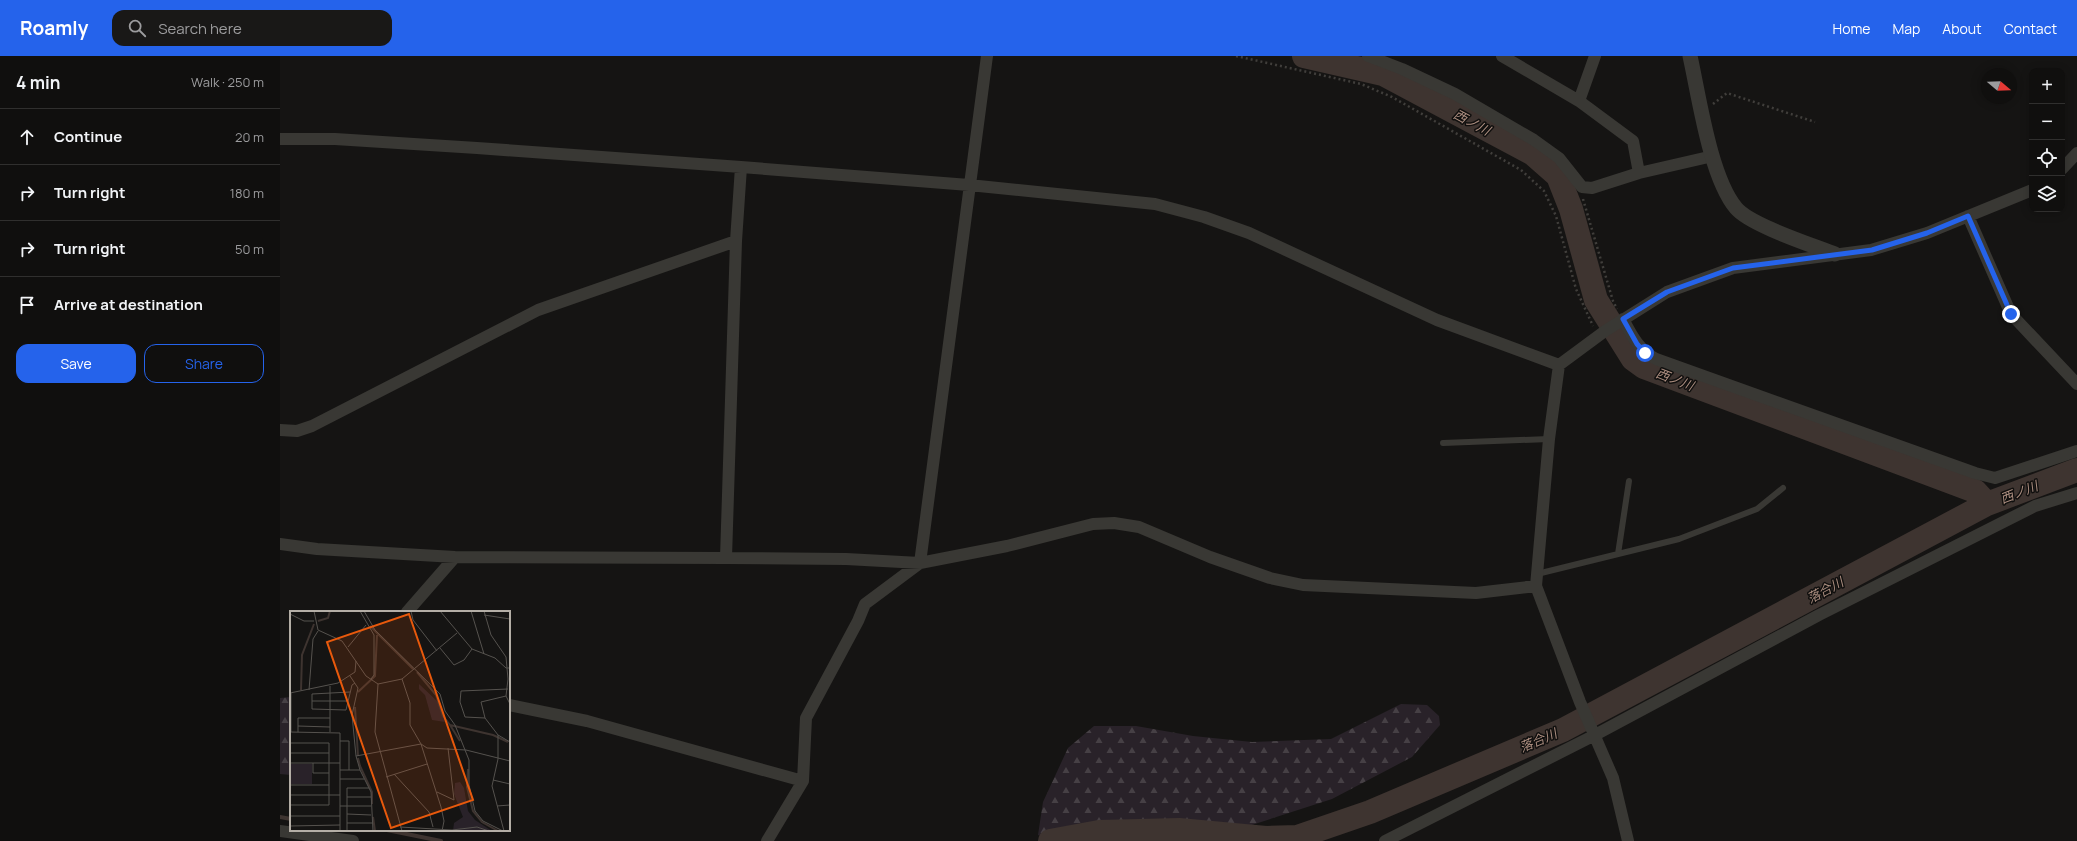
<!DOCTYPE html>
<meta charset="utf-8">
<style>
:root{--surface:#100f0e;--page:#191817;--text:#f1f3f6;--muted:#9c9c9e;--line:#302f2e;--accent:#2563eb}
body{margin:0;font-family:Manrope,"Noto Sans JP",sans-serif;background:var(--page);color:var(--text)}
.controls{position:absolute;right:12px;top:12px;display:grid;overflow:hidden;border-radius:8px;box-shadow:0 2px 10px #0003}
.controls button{width:36px;height:36px;display:grid;place-items:center;padding:0;border:0;border-bottom:1px solid var(--line);background:var(--surface);color:var(--text);font:20px sans-serif}
.compass{position:absolute;left:1701px;top:12px;width:36px;height:36px;border-radius:50%;background:var(--surface);box-shadow:0 2px 10px #0003;rotate:109deg}
.stop{position:absolute;width:12px;height:12px;margin:-9px;border:3px solid #2563eb;border-radius:50%;background:#fff}
.stop.end{background:#2563eb;border-color:#fff;box-shadow:0 1px 4px #0008}
.list{margin:0;padding:0;list-style:none}
h2{display:flex;justify-content:space-between;align-items:center;height:52px;margin:0;padding:0 16px;font-size:17px}
h2 small{font-size:13px;font-weight:400;color:var(--muted)}
.list li{display:grid;grid-template-columns:26px 1fr auto;gap:12px;align-items:center;box-sizing:border-box;height:56px;padding:0 16px;border-top:1px solid var(--line)}
.list b{display:block;font-size:15px;white-space:nowrap}
.list em{font-size:13px;font-style:normal;color:var(--muted)}
.actions{display:flex;gap:8px;padding:12px 16px}
.actions a{flex:1;padding:9px 0;border:1px solid var(--accent);border-radius:12px;text-align:center;font-size:14px;color:var(--accent)}
.actions .main{background:var(--accent);color:#fff}
.icon{flex:none;width:22px;height:22px;fill:none;stroke:currentColor;stroke-width:2;stroke-linecap:round;stroke-linejoin:round}
.map{position:relative;flex:none;width:1797px;height:785px;overflow:hidden}
header{display:flex;align-items:center;gap:24px;box-sizing:border-box;height:56px;padding:0 20px;background:var(--accent);color:#fff}
header strong{font-size:19px}
nav{display:flex;gap:22px;margin-inline-start:auto;font-size:14px}
.search{width:280px;height:36px;background:var(--page);display:flex;align-items:center;gap:10px;box-sizing:border-box;padding:0 14px;border-radius:12px;color:var(--muted);font-size:15px}
main{display:flex}
aside{flex:1;background:var(--surface)}
.map>svg:first-child{display:block}
.forest{fill:url(#forest-firs)}
.lines{fill:none;stroke-linecap:round;stroke-linejoin:round}
.stream{stroke:#3e3430;stroke-width:4}
.river{stroke:#3e3430;stroke-width:24}
.path{stroke:#403e3b;stroke-width:2.5;stroke-dasharray:2 3;stroke-linecap:butt}
.service{stroke:#393834;stroke-width:6}
.minor{stroke:#393834;stroke-width:12}
.tertiary{stroke:#393834;stroke-width:15}
.route{stroke:#2563eb;stroke-width:5}
.labels{text-anchor:middle;dominant-baseline:central;stroke-width:3;stroke-linejoin:round;paint-order:stroke}
.water-label{font-size:13px;font-style:italic;fill:#ac8e80;stroke:#100f0e}
.inset-river{fill:none;stroke:#3e3430;stroke-width:2}
.inset-road{fill:none;stroke:#55524e;stroke-width:1}
.view{fill:#e8590c;fill-opacity:0.15;stroke:#e8590c;stroke-width:2}
.inset-edge{fill:none;stroke:#b4aea6;stroke-width:2}
</style>
<header>
<strong>Roamly</strong>
<div class="search"><svg class="icon" aria-label="search" viewBox="0 0 24 24"><circle cx="10" cy="10" r="6"/><path d="M15 15l6 6"/></svg>Search here</div>
<nav><a>Home</a><a>Map</a><a>About</a><a>Contact</a></nav>
</header>
<main>
<aside>
<h2>4 min<small>Walk · 250 m</small></h2>
<ul class="list">
<li><svg class="icon" aria-label="ahead" viewBox="0 0 24 24"><path d="M12 20V5M6 11l6-6 6 6"/></svg><div><b>Continue</b></div><em>20 m</em></li>
<li><svg class="icon" aria-label="right" viewBox="0 0 24 24"><path d="M7 20v-9h11M14 6l5 5-5 5"/></svg><div><b>Turn right</b></div><em>180 m</em></li>
<li><svg class="icon" aria-label="right" viewBox="0 0 24 24"><path d="M7 20v-9h11M14 6l5 5-5 5"/></svg><div><b>Turn right</b></div><em>50 m</em></li>
<li><svg class="icon" aria-label="arrive" viewBox="0 0 24 24"><path d="M6 21V4h12l-3 4 3 4H6"/></svg><div><b>Arrive at destination</b></div></li>
</ul>
<div class="actions"><a class="main">Save</a><a>Share</a></div>
</aside>
<div class="map">
<svg width="1797" height="785" viewBox="0 0 1797 785">
<defs>
<pattern id="forest-firs" width="22" height="20" patternUnits="userSpaceOnUse"><rect width="22" height="20" fill="#292229"/><path d="M5 1l3.5 6h-7zM16 11l3.5 6h-7z" fill="#464045"/></pattern>
</defs>
<rect width="100%" height="100%" fill="#151413"/>
<path class="forest" d="M11,641v78l-11,-1v-76z
M1121,648l26,1 12,11 1,9 -28,32 -80,42 -99,32 -69,10h-107l-19,-6 5,-33 25,-54 26,-22h42l57,10 59,6 79,-3z"/>
<g class="lines">
<path class="stream" d="M0,761l11,2
M107,774l54,11"/>
<path class="river" d="M1024,0l79,18 150,80 25,22 13,33 25,91 37,59 11,8 331,124 12,13
M770,785l49,-9 80,-2 87,8 31,-1 73,-25 193,-82 424,-226 90,-34"/>
<path class="path" d="M956,0l125,28 31,13 129,73 23,21 12,25 20,73 17,37
M1433,48l14,-11 88,29
M1303,143l30,102 4,8"/>
<path class="service" d="M1163,387l106,-4
M1338,498l11,-73
M1257,518l142,-35 78,-30 26,-21"/>
<path class="minor" d="M1088,0l34,13 53,25 79,46 25,18 23,29 10,1 47,-15 74,-17
M1222,0l77,45 54,40 6,32
M1299,45l16,-45
M0,83h55l142,9 264,19 228,18 186,19 49,13 45,16 188,87 122,45
M1782,113l15,-16
M1688,160l43,98 66,70
M1343,263c9,17 16,31 33,40l319,114 20,5 82,-27
M0,374l17,1 15,-5 226,-116 198,-69
M0,488l37,5 138,8 271,1 120,1 74,4 87,-17 86,-22 21,-1 25,4 71,30 60,21 33,7 173,8 60,-7
M446,502l10,-317 5,-74
M127,556l48,-55
M229,649l78,16 216,60
M0,775l73,10
M487,785l36,-60 3,-63 52,-97 7,-17 55,-41 67,-507
M1105,785l210,-106 224,-120 216,-109 42,-13
M1348,785l-15,-63 -33,-76 -44,-116 13,-147 10,-74 46,-34 62,-39 66,-24 138,-18 56,-17 105,-43"/>
<path class="tertiary" d="M1410,0c9,40 20,121 46,152 14,17 76,37 99,46"/>
</g>
<g class="lines">
<path class="route" d="M1365,297l-8,-9 -14,-25 44,-27 66,-24 139,-18 55,-17 41,-17 43,98"/>
</g>
<g class="labels">
<g class="water-label">
<text transform="translate(1192 66) rotate(28)">西ノ川</text>
<text transform="translate(1395 323) rotate(21)">西ノ川</text>
<text transform="translate(1739 436) rotate(-21)">西ノ川</text>
<text transform="translate(1545 534) rotate(-28)">落合川</text>
<text transform="translate(1258 684) rotate(-23)">落合川</text>
</g>
</g>
<g transform="translate(10 555)">
<rect width="220" height="220" fill="#151413"/>
<path d="M0,153h22v20h-22z" fill="#292229"/>
<path d="M129,73l19,18 7,20 -13,-2 -7,-25 -6,-6zM170,171l4,6 4,23 7,9 17,11h-39l1,-8 9,-6 -9,-23 1,-11z" fill="#292229"/>
<path class="inset-river" d="M28,10l10,-3 2,-7M80,15l43,43M127,61l19,23 7,21 7,9M11,79l1,-35 12,-31M68,81l17,-16 2,-41M65,96l3,49M160,114l10,16M160,114l43,10 15,7M68,147l2,8 12,26v12M178,158l-1,18 6,24 9,11 16,9M83,206l2,14"/>
<path class="inset-road" d="M24,0l4,19 24,11 24,35 12,8 24,-5 55,-46M70,0l14,24v40l-3,4M74,0l11,19 65,64 5,17 10,14 14,35v25l6,26 8,10 20,10M121,0l2,9 24,31M150,0l32,38 23,9 11,10h4M181,0l13,43M194,0l7,24 15,22 2,22 -2,17 4,8M0,3l14,7h10M194,4l26,4M58,36l18,-22M150,37l14,17 10,-5 8,-11M60,65l8,12 -6,27 4,41 4,14 11,22 2,39M112,68l8,24v22l11,19 20,63 3,14 -2,10M88,73l-3,48 27,99M19,79l4,-51 5,-8M60,81l-38,2v15l34,1 6,-25 3,-2M0,82l48,-10 17,-11 1,-11M216,85l-25,6 4,16 13,17 12,7M22,90h36M195,107l-20,-1 -5,-15 1,-11 47,-2M8,115l32,1M0,121l50,1v98M1,121v-39M8,121v-14h32M40,121v-46M208,124v24l-6,27 12,45M50,130h9v29M0,132h39v62h-39M0,142h39M66,145l65,-12 6,4 39,2 44,11M0,152h23M50,159h20M39,162h-16v-10h27M104,163l35,38 4,15M96,166l41,-13M50,168h24M203,169l17,4M0,174h39M147,181l17,8 -6,-52M0,184h50M57,186h24M50,195h31M207,195l13,-1M57,203l24,1M0,205h50M57,212h26M0,215l50,-1M110,216l52,3 25,-3 12,4M57,220v-43h22"/>
<path class="view" d="M119,3l64,186 -82,28 -64,-186z"/>
<rect width="220" height="220" class="inset-edge"/>
</g>
</svg>
<div class="controls">
<button>+</button>
<button>−</button>
<button><svg class="icon" aria-label="locate" viewBox="0 0 24 24"><circle cx="12" cy="12" r="6"/><path d="M12 2v4M12 18v4M2 12h4M18 12h4"/></svg></button>
<button><svg class="icon" aria-label="layers" viewBox="0 0 24 24"><path d="M12 4l9 5-9 5-9-5zM3 14l9 5 9-5"/></svg></button>
</div>
<svg class="compass" viewBox="-18 -18 36 36"><path d="M0-13l5 13h-10z" fill="#e53935"/><path d="M0 13l5-13h-10z" fill="#9c9c9e"/></svg>
<div class="stop" style="left:1365px;top:297px"></div>
<div class="stop end" style="left:1731px;top:258px"></div>
</div>
</main>
